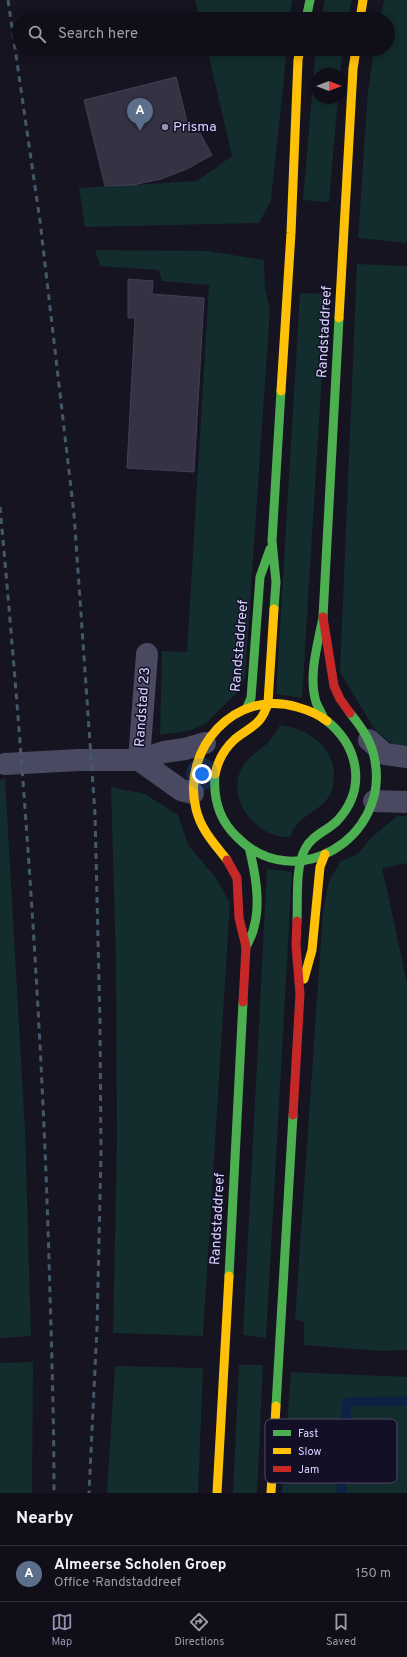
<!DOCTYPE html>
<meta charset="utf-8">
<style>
:root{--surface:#100f19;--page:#1e1d26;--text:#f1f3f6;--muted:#9c9ca2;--line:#302f38;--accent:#9591b1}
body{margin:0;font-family:Overpass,sans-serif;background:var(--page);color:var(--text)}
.compass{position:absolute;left:311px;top:68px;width:36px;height:36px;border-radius:50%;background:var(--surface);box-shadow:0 2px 10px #0003;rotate:90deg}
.you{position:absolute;left:202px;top:774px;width:14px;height:14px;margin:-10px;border:3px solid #fff;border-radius:50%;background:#1a73e8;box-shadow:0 0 0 6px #1a73e833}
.badge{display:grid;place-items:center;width:26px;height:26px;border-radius:50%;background:var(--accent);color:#fff;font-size:13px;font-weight:700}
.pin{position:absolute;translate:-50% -33px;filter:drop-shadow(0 1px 2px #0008)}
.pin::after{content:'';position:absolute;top:21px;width:14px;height:12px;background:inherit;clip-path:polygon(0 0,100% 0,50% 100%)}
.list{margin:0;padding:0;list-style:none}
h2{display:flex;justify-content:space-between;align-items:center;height:52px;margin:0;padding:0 16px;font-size:17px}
h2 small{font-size:13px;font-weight:400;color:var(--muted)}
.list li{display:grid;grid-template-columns:26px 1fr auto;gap:12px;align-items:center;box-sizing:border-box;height:56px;padding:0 16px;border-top:1px solid var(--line)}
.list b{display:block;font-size:15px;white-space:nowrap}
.list p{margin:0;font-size:13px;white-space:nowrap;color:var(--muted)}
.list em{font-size:13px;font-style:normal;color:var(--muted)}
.icon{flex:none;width:22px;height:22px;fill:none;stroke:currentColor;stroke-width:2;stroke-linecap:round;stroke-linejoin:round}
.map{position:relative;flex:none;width:407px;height:1493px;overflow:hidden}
.search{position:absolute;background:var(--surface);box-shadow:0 2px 10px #0003;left:12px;right:12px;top:12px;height:44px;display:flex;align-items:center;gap:10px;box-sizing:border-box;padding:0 14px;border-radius:22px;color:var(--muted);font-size:15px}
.sheet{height:108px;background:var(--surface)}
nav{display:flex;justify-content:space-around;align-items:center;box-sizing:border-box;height:56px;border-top:1px solid var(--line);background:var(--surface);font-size:11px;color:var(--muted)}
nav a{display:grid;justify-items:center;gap:2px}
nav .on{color:var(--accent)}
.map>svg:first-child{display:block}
.green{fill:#132c2d}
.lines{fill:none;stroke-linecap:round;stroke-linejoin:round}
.stream{stroke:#0d2144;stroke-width:9}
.building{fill:#343243;stroke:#433f54}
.street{stroke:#4a4962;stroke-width:22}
.fast{stroke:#4caf50;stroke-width:9}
.slow{stroke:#ffc107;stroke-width:9}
.jam{stroke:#c62828;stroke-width:9}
.rail{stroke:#43596b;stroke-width:3;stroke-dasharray:6 5;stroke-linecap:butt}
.poi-dot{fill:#9591b1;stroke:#130f26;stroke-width:1.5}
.labels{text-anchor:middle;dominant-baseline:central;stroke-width:3;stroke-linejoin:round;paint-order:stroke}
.poi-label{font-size:14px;fill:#d9d4ff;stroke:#130f26;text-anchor:start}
.street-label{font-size:14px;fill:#d9d4ff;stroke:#130f26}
.key{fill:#130f26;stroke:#4e4a67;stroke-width:1}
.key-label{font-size:11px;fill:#d9d4ff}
</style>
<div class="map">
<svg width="407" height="1493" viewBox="0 0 407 1493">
<rect width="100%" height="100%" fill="#161421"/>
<path class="green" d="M195,0h97l-2,19h-90z
M325,0h27l-4,19h-27z
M384,0h23v243l-49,-5 10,-147 6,-42h14v-30h-8z
M207,49h80l-16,151 -12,23 -174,4 -6,-39 118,-7 35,-25z
M316,49h27l-3,25h-23v24h21l-9,104 -26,-2z
M95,250l112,1 57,9 1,29 5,20 -25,368 -7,15 -32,31 -14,7 -32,5 2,-84 25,1 22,-367 -47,-4 -3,-11 -59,-4z
M357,264l50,2v482l-12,-2 -20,-16 -35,-58z
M300,293l27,1 -25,404 -26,-4z
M280,725c26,3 54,21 54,49 0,9 -1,17 -6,24 -12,16 -30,17 -38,39 -4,0 -8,0 -12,-1 -29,-7 -52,-43 -35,-70 5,-9 13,-13 20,-19 7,-6 13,-14 17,-22z
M5,778l20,352 6,206 -31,2v-558z
M111,787l34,7 33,21 10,30 28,33 14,25 -27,433 -90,-3 4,-192 -1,-178z
M397,816h10v47l-25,5 25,114v368l-26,1 -77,-6v-23l-9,-3 28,-408 6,-30 12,-20 17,-7 12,-15z
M267,869l25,3 -26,466 -23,-3z
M33,1362l-1,131h-32v-130z
M239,1365h24l-6,128h-24z
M115,1366l88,2 -5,125h-91z
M291,1372l116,5v116h-125z"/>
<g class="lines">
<path class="stream" d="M341,1493l6,-91 60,-1"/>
</g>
<path class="building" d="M176,77l14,57 10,-1 12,22 -25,14 -26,10 -28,6 -28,1 -21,-86z
M128,279l25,2 -1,13 52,4 -10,174 -67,-4 8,-150h-7z"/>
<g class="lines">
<path class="street" d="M369,740l16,14 22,3
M139,760l8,-106
M139,760l42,30 12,3
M5,764l74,-4h60l25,-8 21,-3 20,-6
M374,801l33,1"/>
<path class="fast" d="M306,19l4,-19
M274,609l2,-27 -4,-41 9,-150
M247,707l4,-9 9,-121 10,-28
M324,719c-2,-6 -6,-11 -8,-17 -8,-27 2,-58 7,-85l16,-299
M215,774c-2,24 4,46 22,63 58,59 152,1 138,-76 -3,-19 -13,-33 -25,-48
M297,921c1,-22 -2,-53 8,-72 7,-14 22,-18 32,-28 30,-32 22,-74 -10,-100
M246,947c3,-7 7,-13 8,-20 7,-25 1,-55 -5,-80
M229,1276l14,-274
M276,1406l17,-291"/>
<path class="slow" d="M360,19l3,-19
M339,318l14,-249 3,-20
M281,391l10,-158 7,-173 2,-11
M215,774c3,-14 10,-26 20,-35 16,-13 26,-13 33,-36l6,-94
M227,860c-13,-17 -26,-30 -31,-51 -15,-60 39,-121 101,-102 11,3 21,7 30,14
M304,979l8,-29 8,-83 5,-13
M217,1493l12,-217
M271,1493l5,-87"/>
<path class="jam" d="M323,617l11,69 6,13 10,14
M227,860l10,18 2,40 7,29 -3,55
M293,1115l7,-121 -4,-49 1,-24"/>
<path class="rail" d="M8,0l32,221 34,293 21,300 5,209 1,130 -4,174 -8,166
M0,507c24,262 43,524 50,787 2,67 4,133 4,199"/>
</g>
<circle class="poi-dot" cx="165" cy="127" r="4"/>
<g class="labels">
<g class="poi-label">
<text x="173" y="127">Prisma</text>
</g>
<g class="street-label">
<text transform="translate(325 332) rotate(-87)">Randstaddreef</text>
<text transform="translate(240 646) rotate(-85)">Randstaddreef</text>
<text transform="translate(143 707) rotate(-86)">Randstad 23</text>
<text transform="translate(218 1219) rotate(-87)">Randstaddreef</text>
</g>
</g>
<rect x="265" y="1419" width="132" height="64" rx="6" class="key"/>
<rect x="273" y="1430" width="18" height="6" fill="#4caf50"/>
<rect x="273" y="1448" width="18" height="6" fill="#ffc107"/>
<rect x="273" y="1466" width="18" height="6" fill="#c62828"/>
<g class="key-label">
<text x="298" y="1437">Fast</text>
<text x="298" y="1455">Slow</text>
<text x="298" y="1473">Jam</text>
</g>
</svg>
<svg class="compass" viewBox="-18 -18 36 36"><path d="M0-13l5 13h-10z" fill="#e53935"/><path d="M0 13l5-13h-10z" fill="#9c9ca2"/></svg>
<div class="you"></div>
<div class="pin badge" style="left:140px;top:131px;background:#5c6f8a">A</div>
<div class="search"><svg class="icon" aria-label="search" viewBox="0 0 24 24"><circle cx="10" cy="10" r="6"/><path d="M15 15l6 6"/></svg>Search here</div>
</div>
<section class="sheet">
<h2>Nearby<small></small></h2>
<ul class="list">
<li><span class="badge" style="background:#5c6f8a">A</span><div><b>Almeerse Scholen Groep</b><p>Office · Randstaddreef</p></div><em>150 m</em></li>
</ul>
</section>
<nav>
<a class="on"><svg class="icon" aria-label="map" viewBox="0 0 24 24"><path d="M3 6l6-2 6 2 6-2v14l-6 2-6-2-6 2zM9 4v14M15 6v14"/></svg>Map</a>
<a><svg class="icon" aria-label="directions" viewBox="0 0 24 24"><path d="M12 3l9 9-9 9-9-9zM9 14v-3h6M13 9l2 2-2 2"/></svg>Directions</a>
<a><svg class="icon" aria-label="saved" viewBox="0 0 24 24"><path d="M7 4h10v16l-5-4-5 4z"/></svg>Saved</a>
</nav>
